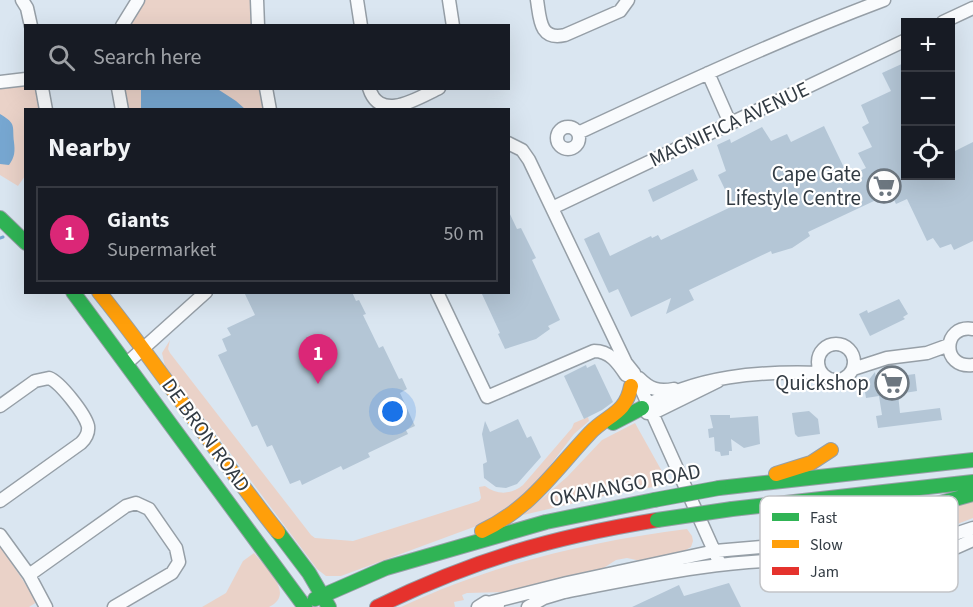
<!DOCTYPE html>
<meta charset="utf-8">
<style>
:root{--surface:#171b24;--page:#242831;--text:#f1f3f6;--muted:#9ea1a6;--line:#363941;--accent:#db2777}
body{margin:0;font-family:"Source Sans 3",sans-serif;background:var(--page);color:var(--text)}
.controls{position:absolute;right:18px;top:18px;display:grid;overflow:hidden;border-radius:0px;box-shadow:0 6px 24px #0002}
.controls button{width:54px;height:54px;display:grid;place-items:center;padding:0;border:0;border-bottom:2px solid var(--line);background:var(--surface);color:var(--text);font:30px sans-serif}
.you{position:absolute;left:393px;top:412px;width:21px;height:21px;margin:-15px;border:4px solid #fff;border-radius:50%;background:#1a73e8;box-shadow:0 0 0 9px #1a73e833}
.badge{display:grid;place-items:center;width:39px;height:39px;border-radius:50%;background:var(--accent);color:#fff;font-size:20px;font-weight:700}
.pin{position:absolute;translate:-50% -50px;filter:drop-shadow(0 2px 3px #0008)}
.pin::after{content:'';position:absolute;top:32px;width:21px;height:18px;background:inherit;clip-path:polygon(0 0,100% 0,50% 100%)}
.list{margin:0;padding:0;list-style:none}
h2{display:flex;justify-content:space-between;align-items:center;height:78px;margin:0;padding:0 24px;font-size:26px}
h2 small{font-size:20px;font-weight:400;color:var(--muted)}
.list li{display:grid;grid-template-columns:39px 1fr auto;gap:18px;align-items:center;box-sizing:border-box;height:96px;margin:0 12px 12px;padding:0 12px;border:2px solid var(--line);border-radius:0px}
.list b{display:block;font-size:22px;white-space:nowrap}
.list p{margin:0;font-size:20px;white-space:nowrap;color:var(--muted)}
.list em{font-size:20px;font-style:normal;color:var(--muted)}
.icon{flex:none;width:33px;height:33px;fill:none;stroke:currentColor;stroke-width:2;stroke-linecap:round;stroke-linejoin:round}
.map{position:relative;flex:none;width:973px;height:607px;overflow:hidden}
.search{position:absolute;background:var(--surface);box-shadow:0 6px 24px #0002;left:24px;top:24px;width:486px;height:66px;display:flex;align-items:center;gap:15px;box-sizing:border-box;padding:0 21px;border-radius:0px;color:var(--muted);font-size:22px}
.panel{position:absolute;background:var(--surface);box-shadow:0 6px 24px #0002;left:24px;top:108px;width:486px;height:186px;border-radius:0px}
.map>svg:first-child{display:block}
.green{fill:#ead2c8}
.water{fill:#77a7d1}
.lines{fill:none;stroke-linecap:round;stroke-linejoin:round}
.stream{stroke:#77a7d1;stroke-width:3}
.building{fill:#b4c6d6}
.street-casing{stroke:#969fa7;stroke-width:15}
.fast-casing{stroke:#969fa7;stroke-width:16}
.slow-casing{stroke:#969fa7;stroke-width:16}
.jam-casing{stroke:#969fa7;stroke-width:16}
.street{stroke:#f9fbfd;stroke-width:12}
.fast{stroke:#30b455;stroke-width:14}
.slow{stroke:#ff9f0a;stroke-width:14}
.jam{stroke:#e5322d;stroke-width:14}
.fast-bridge-casing{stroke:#969fa7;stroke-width:16;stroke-linecap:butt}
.fast-bridge{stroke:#30b455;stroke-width:14}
.labels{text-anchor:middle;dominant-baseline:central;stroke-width:4.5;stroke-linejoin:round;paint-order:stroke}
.street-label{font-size:21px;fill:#323b43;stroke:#fff}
.poi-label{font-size:21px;fill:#323b43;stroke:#fff;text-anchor:end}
.key{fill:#fff;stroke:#c2c4c7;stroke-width:1.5}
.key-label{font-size:16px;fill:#323b43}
</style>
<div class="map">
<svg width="973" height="607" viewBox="0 0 973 607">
<rect width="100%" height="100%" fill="#dae6f1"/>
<path class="green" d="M143,0h108l2,25 -125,1z
M25,84l1,4 11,1 4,20 -15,1 -1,66 -7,10 -18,-11v-88z
M122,89h139l4,20h-139z
M170,340l-2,9 2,4 141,182 4,3 38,3 126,-40 2,-3 -2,-11 6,-1c12,9 26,9 38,-1l49,-57 2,-5 14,-6 1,4 -15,13 -32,42 -23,25 -29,20 -149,55h-15l-9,-7 -152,-203 -3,-13z
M635,423l29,52v6l-5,5 -46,8 -90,21 44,-38 35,-37z
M973,501v17l-47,18 -7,-2 -4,-12 5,-7z
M687,529l5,7 1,5 -2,6 -7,4 -43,10 -14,-3 -11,2 -14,9 -97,23 -38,1 -5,2 2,5 -10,2 1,5h-54c89,-42 189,-66 286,-78z
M0,545l37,57 -8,5h-29z
M254,553c12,15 42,41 15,54h-67l24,-14 17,-32z"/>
<path class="water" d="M216,88l20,13 9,8h-104v-20z
M0,114c17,10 12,12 14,28 1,9 1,15 -5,23l-9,-1z"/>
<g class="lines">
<path class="stream" d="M0,238l3,-1"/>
</g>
<path class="building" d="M906,62v114h45v-23l22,-11v99l-19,9 -3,-6 -11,4 -7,-10 -6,3 -20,-42 -11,5 -5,-11 -83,39 2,4 -18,12 -20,6 -1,-3 -82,39 5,10 -28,14 5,-16 -40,19 -13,-28 -9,4 -25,-54 15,-7 11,24 41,-20 1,2 6,-3 3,5 72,-34 -15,-31 8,-4 -9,-26 13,-6 1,4 31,-16 9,14 16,-7 4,8 33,-16 24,50 18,-8 -8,-15 14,-6 -10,-20 7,-4 -8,-18 30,-14 -9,-18z
M693,169l5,11 -45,22 -5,-12z
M508,210l9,19 4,-1 15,30 -4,2 28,60 -12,6 2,3 -14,10 -31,10 -7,-15 2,-1 -19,-41h27z
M244,292h108l4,9 3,-1 7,14 -3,1 16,33 4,-2 15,31 1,2 3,-1 5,11 -7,4 15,33 -9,4 2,4 -40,19 2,4 -27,13 -2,-4 -39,19 -2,-5 -10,4 -18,-39 -5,2 -10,-22 -5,2 -34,-72 9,-4 -5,-12 9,-4 -4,-7 28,-13z
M899,299l9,15 -5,3 2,2 -35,17 -11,-22 8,-4 1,3z
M595,364l18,38 -11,8 -18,9 -20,-43 22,-11 1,3z
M875,372l1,7 39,-5 2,17 -19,3 2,19 40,-5 2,12 -64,8 -2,-12 6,-1 -3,-19 -13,2 -2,-12z
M809,411l9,8 2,15 -22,3 -3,-3 -3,-21z
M710,415h20v3l28,-2 2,28 -16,4 -13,-9 1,12h-3v4l-8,1 -1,-4 -5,-1 -1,-14 -5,1 -1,-9 5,-1z
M518,419l9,19 4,-2 10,21 -24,27 -11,4 -10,-1 -12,-9 -1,-14 4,-2 -5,-28 3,-13 5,11z
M729,583l12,24h-109l47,-22 5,11z"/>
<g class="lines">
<defs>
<path id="street" d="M22,0l5,8 4,18
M257,0l1,26
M357,0l4,26
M449,0l4,26
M537,0c3,18 2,41 28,35l55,-24 8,-11
M943,22l30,-14
M122,26l16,-26
M708,73l22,50
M0,82l26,-3
M42,88l4,22
M118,88l4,22
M266,88l4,22
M369,88c11,35 49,10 70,0
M557 138a11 11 0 1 1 22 0a11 11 0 1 1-22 0Z
M578,133c101,-47 202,-94 306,-133
M508,143l14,7 7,10 97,203 8,10 86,191
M552,208l354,-168
M437,292l50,105 107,-46c16,0 24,12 32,24
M973,329c-31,-5 -32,40 0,36
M818 362a18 18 0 1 1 36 0a18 18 0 1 1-36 0Z
M127,363l79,-71
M853,369l34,-11 40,-5 22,-8
M639,378c11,11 19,14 35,11
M0,406l35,-25 14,-3c11,4 36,36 39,48 1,7 -2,12 -7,17l-81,58
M643,408c52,-33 118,-37 178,-35
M647,413h6l65,-32
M0,535l29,40 17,32
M890 560a18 18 0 1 1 36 0a18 18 0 1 1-36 0Z
M919,546l54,-18
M924,568l13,-12 36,-16
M29,575l97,-69 10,-3 13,6 27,39 3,14 -7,11 -58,34
M492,602l75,-19 148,-32 57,-5 122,2
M478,607l8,-5 12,3
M528,607l16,-9 20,-6c86,-17 171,-35 259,-32 27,1 47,0 71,12"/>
<path id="fast" d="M0,218l26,25
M73,292l232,315
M613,423l29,-15
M719,488l254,-28
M732,509l241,-27
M278,532l31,41 20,34
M915,544c-7,-12 -10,-23 0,-34l58,-16
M315,599l71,-31 160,-46 108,-22"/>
<path id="slow" d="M99,292c63,78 117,162 179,240
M776,474l35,-11 20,-13
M780,512l106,2c12,7 14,18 12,31
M482,531c49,-23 72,-60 108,-98 17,-18 36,-19 41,-47"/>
<path id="jam" d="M377,607c95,-47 176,-70 280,-87"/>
</defs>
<use href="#street" class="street-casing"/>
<use href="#fast" class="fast-casing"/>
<use href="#slow" class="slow-casing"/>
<use href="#jam" class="jam-casing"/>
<use href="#street" class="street"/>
<use href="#fast" class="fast"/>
<use href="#slow" class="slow"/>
<use href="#jam" class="jam"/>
<defs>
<path id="fast-bridge" d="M654,500l65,-12
M657,520l75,-11"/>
</defs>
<use href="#fast-bridge" class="fast-bridge-casing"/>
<use href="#fast-bridge" class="fast-bridge"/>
</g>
<defs>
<symbol id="supermarket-ring" viewBox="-11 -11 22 22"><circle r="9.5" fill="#fff" stroke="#6d7780" stroke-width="1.5"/><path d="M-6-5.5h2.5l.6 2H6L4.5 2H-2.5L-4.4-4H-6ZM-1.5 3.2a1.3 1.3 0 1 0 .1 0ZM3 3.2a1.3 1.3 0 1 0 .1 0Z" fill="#6d7780"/></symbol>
</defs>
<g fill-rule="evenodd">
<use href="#supermarket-ring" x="865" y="167" width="38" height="38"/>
<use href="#supermarket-ring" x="873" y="364" width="38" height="38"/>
</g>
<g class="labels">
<g class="street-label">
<text transform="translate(729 124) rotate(-25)">MAGNIFICA AVENUE</text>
<text transform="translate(206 435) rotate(54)">DE BRON ROAD</text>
<text transform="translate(625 485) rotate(-11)">OKAVANGO ROAD</text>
</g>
<g class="poi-label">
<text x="861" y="174">Cape Gate<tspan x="861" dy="24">Lifestyle Centre</tspan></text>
<text x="869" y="383">Quickshop</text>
</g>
</g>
<rect x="760" y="496" width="198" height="96" rx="9" class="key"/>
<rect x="772" y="513" width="27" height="8" fill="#30b455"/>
<rect x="772" y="540" width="27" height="8" fill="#ff9f0a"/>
<rect x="772" y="567" width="27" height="8" fill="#e5322d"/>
<g class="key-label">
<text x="810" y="523">Fast</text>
<text x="810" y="550">Slow</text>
<text x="810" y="577">Jam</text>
</g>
</svg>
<div class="controls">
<button>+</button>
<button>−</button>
<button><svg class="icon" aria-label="locate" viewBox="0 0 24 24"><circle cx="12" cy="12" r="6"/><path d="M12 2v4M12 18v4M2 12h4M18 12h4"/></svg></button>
</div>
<div class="you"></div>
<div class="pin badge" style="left:318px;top:384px">1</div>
<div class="search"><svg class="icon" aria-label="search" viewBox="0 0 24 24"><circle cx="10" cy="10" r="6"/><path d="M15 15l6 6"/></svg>Search here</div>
<section class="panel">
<h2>Nearby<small></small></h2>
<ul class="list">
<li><span class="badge">1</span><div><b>Giants</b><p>Supermarket</p></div><em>50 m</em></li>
</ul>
</section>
</div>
